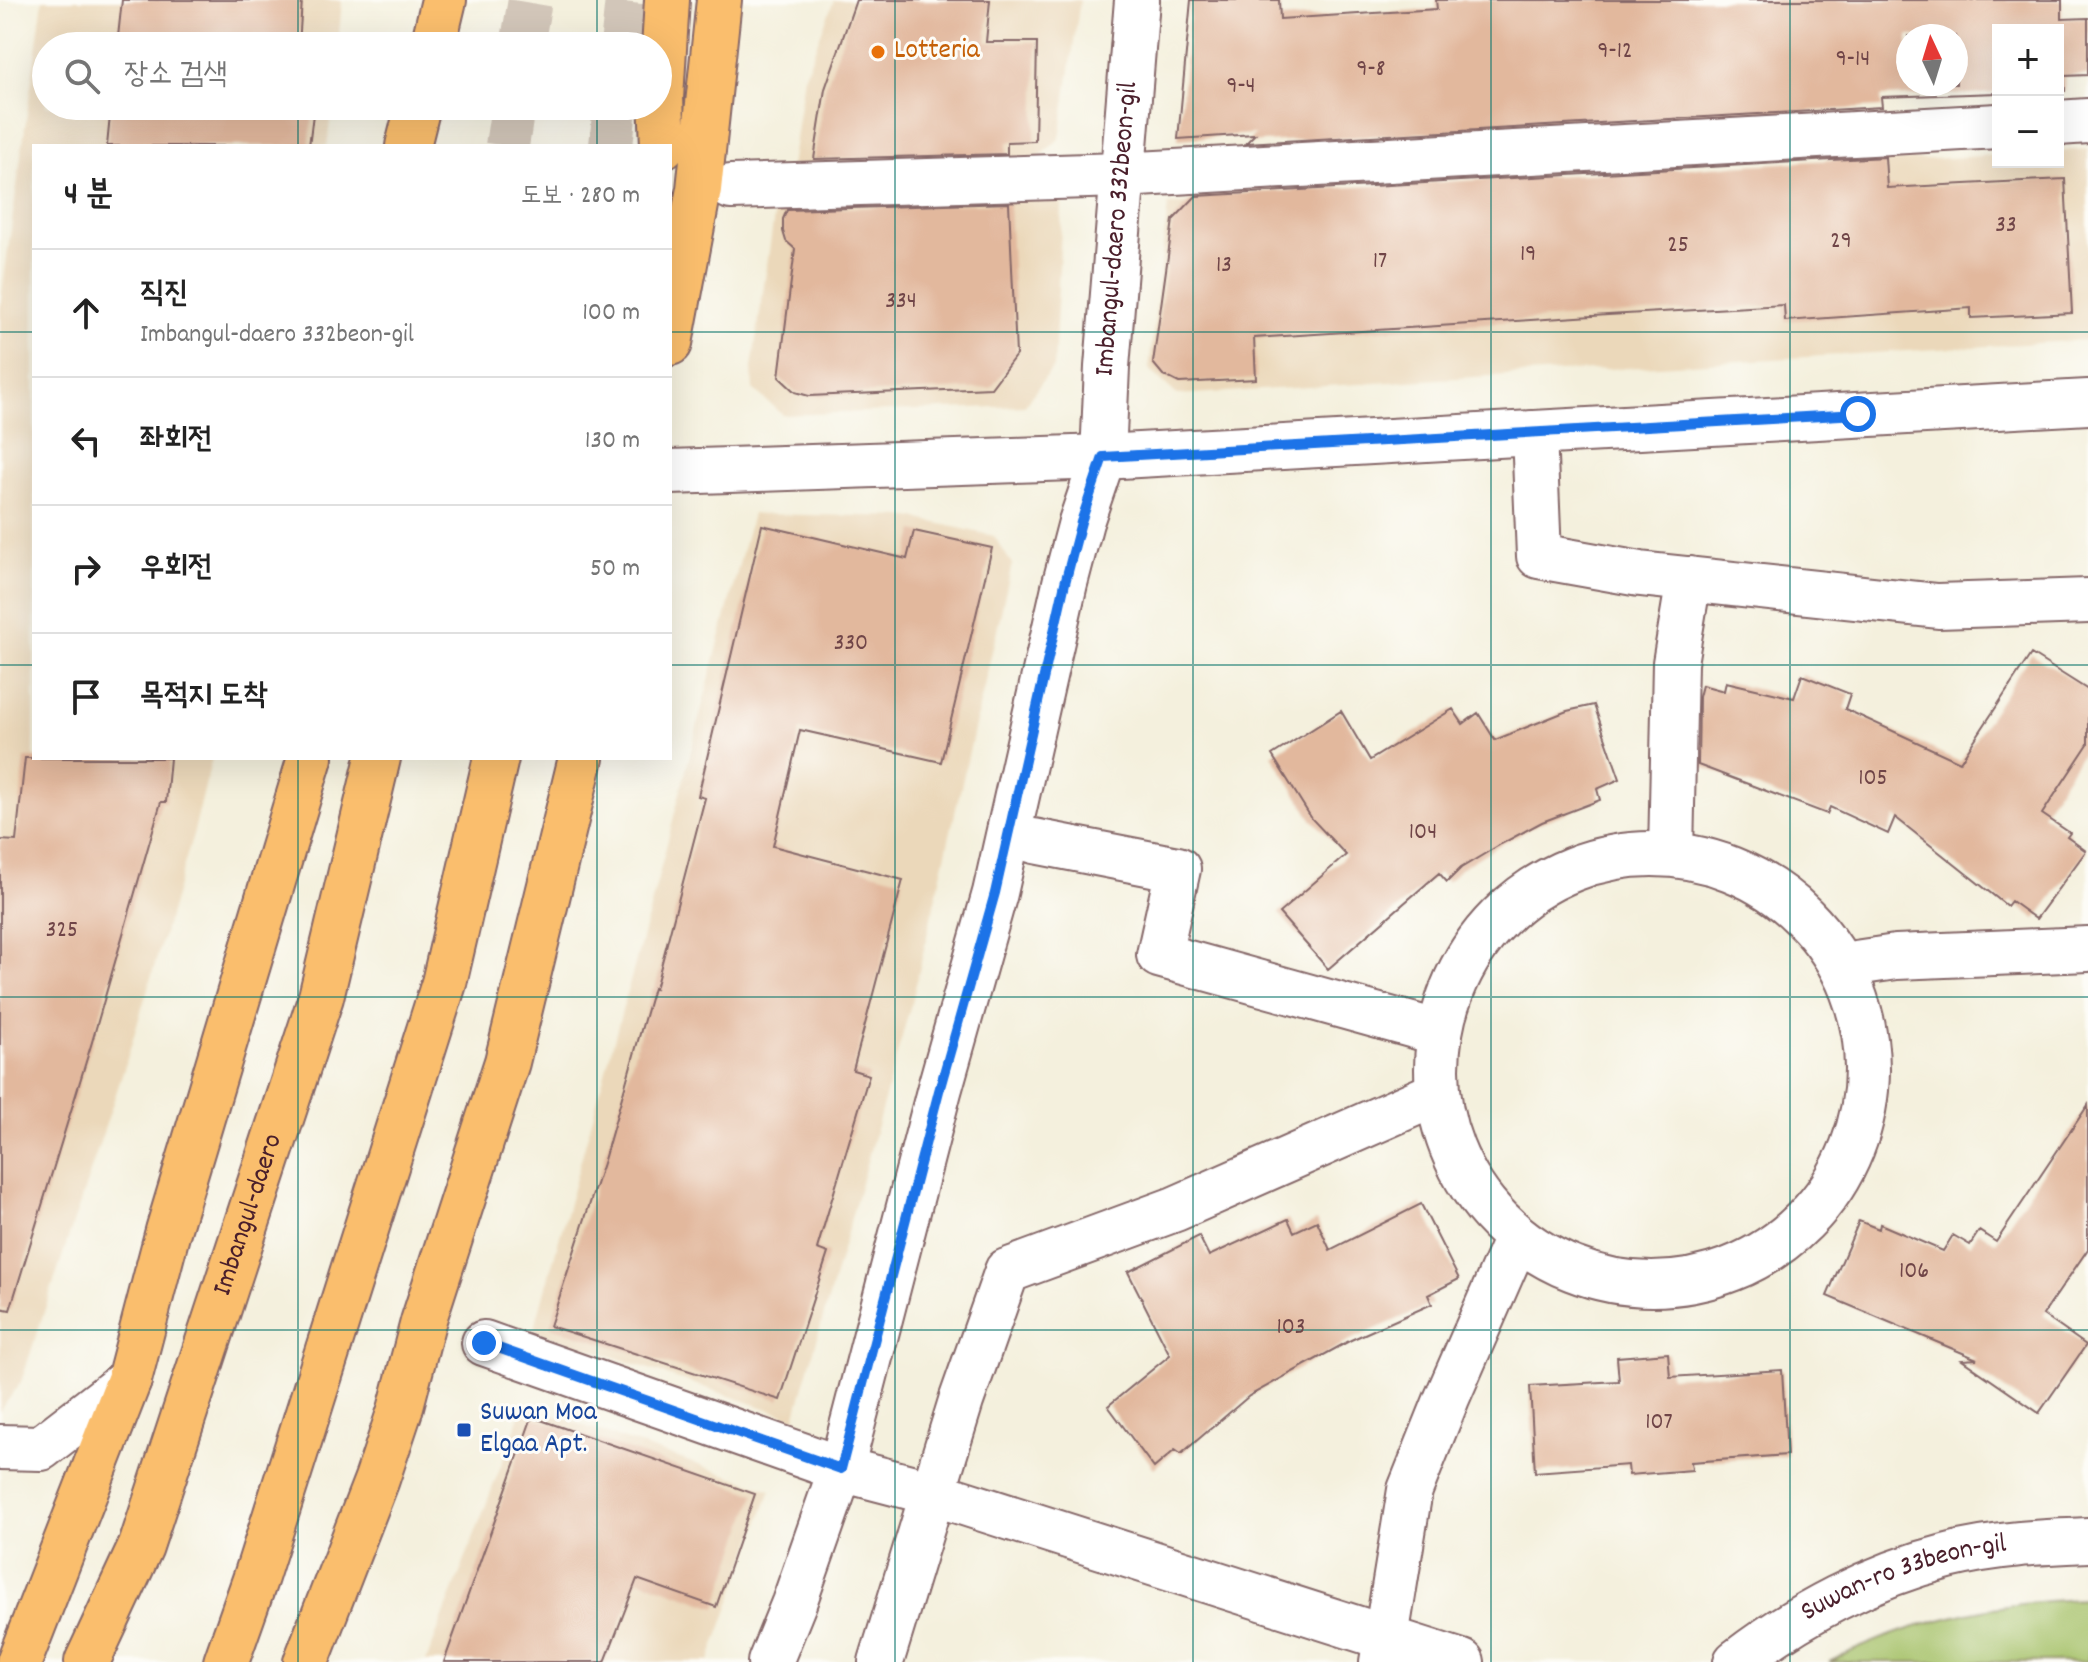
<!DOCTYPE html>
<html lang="ko">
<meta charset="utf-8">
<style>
:root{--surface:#fff;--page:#f6f6f6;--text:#222;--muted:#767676;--line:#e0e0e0}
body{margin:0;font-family:Dekko,"Poor Story",sans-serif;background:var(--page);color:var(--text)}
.controls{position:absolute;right:24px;top:24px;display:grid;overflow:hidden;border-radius:0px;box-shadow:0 8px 32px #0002}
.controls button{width:72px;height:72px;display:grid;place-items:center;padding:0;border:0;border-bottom:2px solid var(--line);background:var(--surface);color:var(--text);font:40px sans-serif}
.compass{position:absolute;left:1896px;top:24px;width:72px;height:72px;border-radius:50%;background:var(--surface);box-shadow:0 8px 32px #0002;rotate:356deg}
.stop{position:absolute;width:24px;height:24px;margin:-18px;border:6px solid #1a73e8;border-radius:50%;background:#fff}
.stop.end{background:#1a73e8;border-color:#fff;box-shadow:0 2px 8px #0008}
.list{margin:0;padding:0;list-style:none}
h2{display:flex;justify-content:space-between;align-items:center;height:104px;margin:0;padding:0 32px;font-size:34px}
h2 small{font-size:26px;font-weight:400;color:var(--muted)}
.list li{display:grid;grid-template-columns:52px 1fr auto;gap:24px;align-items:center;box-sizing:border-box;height:128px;padding:0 32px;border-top:2px solid var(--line)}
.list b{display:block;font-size:30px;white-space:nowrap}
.list p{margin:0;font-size:26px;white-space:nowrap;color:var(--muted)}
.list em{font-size:26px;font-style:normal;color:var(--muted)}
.icon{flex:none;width:44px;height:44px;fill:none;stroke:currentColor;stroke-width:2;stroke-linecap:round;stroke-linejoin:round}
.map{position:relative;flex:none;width:2088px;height:1662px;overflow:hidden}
.search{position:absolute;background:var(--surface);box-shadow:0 8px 32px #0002;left:32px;top:32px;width:640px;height:88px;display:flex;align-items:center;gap:20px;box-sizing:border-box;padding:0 28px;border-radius:44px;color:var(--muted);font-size:30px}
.panel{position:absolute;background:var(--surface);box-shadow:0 8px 32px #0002;left:32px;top:144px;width:640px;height:616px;border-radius:0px}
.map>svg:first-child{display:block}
.built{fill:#ebd8ba}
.green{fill:#a5c168;stroke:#78704a;stroke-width:2}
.building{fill:#e2b89d;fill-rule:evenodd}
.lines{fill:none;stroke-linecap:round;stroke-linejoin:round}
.major-tunnel{stroke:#d2c6b9;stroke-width:44;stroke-dasharray:44 22;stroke-linecap:butt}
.minor-casing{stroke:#866869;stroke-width:48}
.major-casing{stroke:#866869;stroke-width:48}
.minor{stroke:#fff;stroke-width:44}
.major{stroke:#fabe6d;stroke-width:44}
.route{stroke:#1a73e8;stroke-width:10}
.grid{fill:none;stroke:#0f766e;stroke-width:2;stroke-opacity:0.55}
.food-dot{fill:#e8710a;stroke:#fdfcf7;stroke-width:3}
.transit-dot{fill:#1a4fb4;stroke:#fdfcf7;stroke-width:3}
.labels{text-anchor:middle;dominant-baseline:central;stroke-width:6;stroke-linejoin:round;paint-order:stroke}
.number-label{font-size:24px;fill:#704548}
.food-label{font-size:28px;fill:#c56008;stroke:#fdfcf7;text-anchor:start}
.street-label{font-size:28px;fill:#4a1f2b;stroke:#fdfcf7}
.transit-label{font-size:28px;fill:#164399;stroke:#fdfcf7;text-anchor:start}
</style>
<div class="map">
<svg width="2088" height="1662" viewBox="0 0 2088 1662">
<rect width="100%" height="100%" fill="#fdfcf7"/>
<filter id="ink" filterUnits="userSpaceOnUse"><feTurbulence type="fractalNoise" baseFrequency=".0125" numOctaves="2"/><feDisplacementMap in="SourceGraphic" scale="16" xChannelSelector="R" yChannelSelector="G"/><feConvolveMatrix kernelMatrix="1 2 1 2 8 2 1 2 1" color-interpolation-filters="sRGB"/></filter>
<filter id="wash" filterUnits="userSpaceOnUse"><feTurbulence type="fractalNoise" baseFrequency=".006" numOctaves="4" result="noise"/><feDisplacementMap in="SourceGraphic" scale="32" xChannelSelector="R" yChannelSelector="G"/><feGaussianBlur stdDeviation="1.8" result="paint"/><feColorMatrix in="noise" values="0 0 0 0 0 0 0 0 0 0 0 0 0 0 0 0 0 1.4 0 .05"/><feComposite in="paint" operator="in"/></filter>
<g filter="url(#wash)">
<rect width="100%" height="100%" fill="#f4f0dd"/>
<path class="built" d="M43,0h299l-4,46h-292v60h286l-5,40h-293v612h178l-18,73 -69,235 -104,316 -21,29v-1104z
M834,0h246l-20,138 -20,19 -249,10 13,-90z
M2088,149v191l-911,55 -28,-26 19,-164 830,-50v7h60v-11z
M1063,188l-9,178 -30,40 -241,9 -30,-26 -1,-21 25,-172z
M752,514l158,3 84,19 18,28 -99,433 -118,421 -261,-88 114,-413z
M524,1405l247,85 -62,172h-283z"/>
<path class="green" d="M2088,1599v63h-259c81,-41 169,-61 259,-63z"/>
<g id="blocks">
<path class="building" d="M122,0h180l-3,46h-182z
M856,0h134l-4,42h51l-2,99 -28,1v12l-193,5 11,-70z
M1191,0h88l1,19 157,-10 -1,-9h626v19l26,-1v57l-24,1 1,15h-7v-61h-60v63l-117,4 1,10 -636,36 9,-9 -77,5zM1908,36h48v48h-48z
M111,106h203l-5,40h-202z
M1885,157l2,31 178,-9 7,134 -101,5v-10l-186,13 -1,-16 -176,10 -354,23 2,41 -77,4 -16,-8 -10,-12 20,-143 23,-24z
M1009,203l7,152 -25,33 -182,8 -14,-4 -16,-15 16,-128 -9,-8 -3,-10v-12l4,-9z
M762,525l145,34 7,-28 78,17 -51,214 -141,-32 -27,116 130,34 -50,190 16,5 -52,174 11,4 -48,147 -230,-74 54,-166 49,-172 2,1 50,-191 -7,-2z
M2031,654l57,36v54l-46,70 28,19 -3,4 19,14 -50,68 -25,-18 -4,5 -112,-89 -7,17 -58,-27 -3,7 -129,-49 1,-68 3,-12 22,6 2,-9 68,16 8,-23 48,19 -5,15 115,53z
M1594,705l26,74 -23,10 3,11 -58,22 -41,22 -40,24 -14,14 -8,-9 -111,96 -49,-56 67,-58 -34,-36 -40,-64 69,-44 29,49 83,-51 10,15 15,-11 17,27 72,-29z
M25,758h145l-4,44h-5l-69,240 -82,268 -10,-2v-468l16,1z
M2088,1105v144l-45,66 43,30 -47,68 -77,-53 15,-1 -150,-63 32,-75 20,8 1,-5 63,27 10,-16 17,10 9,-14 17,11z
M1421,1204l38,75 -31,16 4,9 -81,36 -102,56 -68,58 -6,-4 -21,18 -46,-62 62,-51 -42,-83 71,-36 10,20 79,-37 6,13 23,-11 13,29z
M1668,1353l2,24 112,-7 5,85 -96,7 1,8 -63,5 -1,-10 -93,7 -5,-86 89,-5 -2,-24z
M532,1417l223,77 -39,113 -79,-28 -32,83h-161z"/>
</g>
</g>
<g filter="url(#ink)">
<use href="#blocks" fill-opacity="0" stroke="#866869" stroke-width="2"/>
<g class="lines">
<path class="major-tunnel" d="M522,46l8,-46
M622,46l5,-46
M507,146l6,-40
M611,146l4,-40"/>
<defs>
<g id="minor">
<path d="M2058,123l30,-2"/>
<path d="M731,187l390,-12 877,-49"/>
<path d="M1534,433l5,123 101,18 298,32 150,-5"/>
<path d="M670,472l433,-15 985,-55"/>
<path d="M1034,841l144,28 -19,86 281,78"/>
<circle cx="1652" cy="1069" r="215"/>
<path d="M1671,854l4,-191 14,-84"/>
<path d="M1842,965l54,-8 192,-8"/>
<path d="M484,1343l357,126 92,24 529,169"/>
<path d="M0,1447l41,1 88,-68"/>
<path id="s1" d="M770,1662l24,-59 47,-134 98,-378 56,-198 70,-310 16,-61 22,-65 4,-90 30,-367"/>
<path d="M881,1662l80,-261 46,-130 168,-62 263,-116"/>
<path d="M1382,1662l28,-172 37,-92 70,-160"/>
<path id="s2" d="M1736,1662c62,-48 136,-87 212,-106 46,-12 93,-14 140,-16"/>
</g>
<g id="major">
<path d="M433,46l11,-46"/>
<path d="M408,146l10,-40"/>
<path d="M663,146l-2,-48 6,-98"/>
<path d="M670,343l29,-154 20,-189"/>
<path d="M19,1662l110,-282 39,-149 142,-473"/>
<path id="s3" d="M87,1662l54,-116 180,-549 57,-239"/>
<path d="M226,1662l30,-85 188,-594 52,-225"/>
<path d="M306,1662l71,-183 23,-69 23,-88 84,-260 74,-304"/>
</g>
</defs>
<use href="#minor" class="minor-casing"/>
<use href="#major" class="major-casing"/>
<use href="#minor" class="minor"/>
<use href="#major" class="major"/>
</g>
</g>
<g class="lines" filter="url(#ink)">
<path class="route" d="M484,1343l357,126 98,-378 56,-198 70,-310 16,-61 22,-65 755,-43"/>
</g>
<path class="grid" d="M298,0v46M597,0v46M895,0v1662M1193,0v1662M1491,0v1662M1790,0v1662M298,106v40M597,106v40M0,332h34M670,332h1418M0,665h34M670,665h1418M298,758v904M597,758v904M0,997h2088M0,1330h2088"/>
<circle class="food-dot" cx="878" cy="52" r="8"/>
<rect class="transit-dot" x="456" y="1422" width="16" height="16" rx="4"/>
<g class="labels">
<g class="number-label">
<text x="1615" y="52">9-12</text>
<text x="1853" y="60">9-14</text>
<text x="1371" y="70">9-8</text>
<text x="1241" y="87">9-4</text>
<text x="2006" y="226">33</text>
<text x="1841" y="242">29</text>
<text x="1678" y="246">25</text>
<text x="1528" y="255">19</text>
<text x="1380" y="262">17</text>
<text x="1224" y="266">13</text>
<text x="901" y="302">334</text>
<text x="851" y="644">330</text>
<text x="1873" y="779">105</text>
<text x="1423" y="833">104</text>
<text x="62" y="931">325</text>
<text x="1914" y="1272">106</text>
<text x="1291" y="1328">103</text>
<text x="1659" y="1423">107</text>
</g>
<g class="food-label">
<text x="894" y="52">Lotteria</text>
</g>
<g class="street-label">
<text stroke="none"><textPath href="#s1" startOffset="1480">Imbangul-daero 332beon-gil</textPath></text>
<text stroke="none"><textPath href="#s3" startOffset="476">Imbangul-daero</textPath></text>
<text stroke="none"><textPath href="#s2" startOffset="190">Suwan-ro 33beon-gil</textPath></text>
</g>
<g class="transit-label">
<text x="480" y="1414">Suwan Moa<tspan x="480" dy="32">Elgaa Apt.</tspan></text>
</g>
</g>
</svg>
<div class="controls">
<button>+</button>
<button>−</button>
</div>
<svg class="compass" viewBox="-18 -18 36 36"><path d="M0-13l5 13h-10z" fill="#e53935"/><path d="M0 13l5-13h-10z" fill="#767676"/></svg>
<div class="stop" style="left:1858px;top:414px"></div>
<div class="stop end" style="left:484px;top:1343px"></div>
<div class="search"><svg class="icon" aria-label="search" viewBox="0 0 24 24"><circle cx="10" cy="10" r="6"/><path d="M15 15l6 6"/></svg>장소 검색</div>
<section class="panel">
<h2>4 분<small>도보 · 280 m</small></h2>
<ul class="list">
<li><svg class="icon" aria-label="ahead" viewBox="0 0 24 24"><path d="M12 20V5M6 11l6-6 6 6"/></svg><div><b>직진</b><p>Imbangul-daero 332beon-gil</p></div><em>100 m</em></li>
<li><svg class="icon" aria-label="left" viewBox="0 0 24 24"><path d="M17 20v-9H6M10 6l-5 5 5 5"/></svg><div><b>좌회전</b></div><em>130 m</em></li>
<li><svg class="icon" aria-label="right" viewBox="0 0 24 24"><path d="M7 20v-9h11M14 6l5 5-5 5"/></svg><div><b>우회전</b></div><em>50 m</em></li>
<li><svg class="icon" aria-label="arrive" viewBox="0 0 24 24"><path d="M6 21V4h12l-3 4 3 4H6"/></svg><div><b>목적지 도착</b></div></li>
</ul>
</section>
</div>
